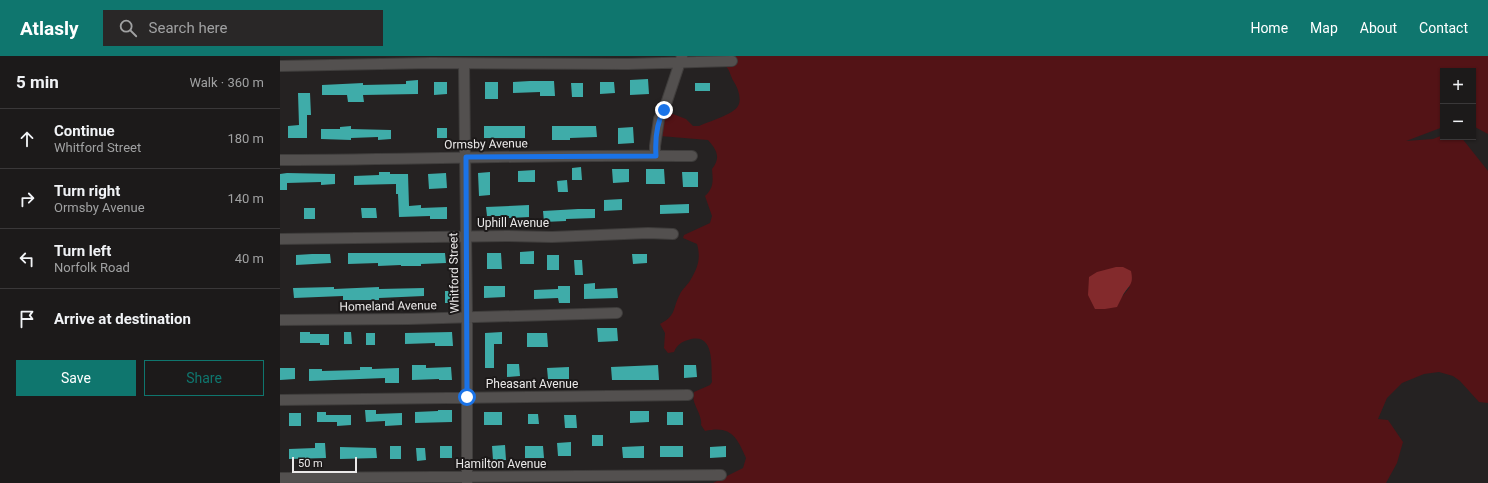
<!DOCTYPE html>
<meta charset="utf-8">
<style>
:root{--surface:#1c1a1a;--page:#292727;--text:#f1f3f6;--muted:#a0a1a2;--line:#3a3839;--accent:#0f766e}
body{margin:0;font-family:Roboto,sans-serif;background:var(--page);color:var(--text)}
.controls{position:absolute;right:12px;top:12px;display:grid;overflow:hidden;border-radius:0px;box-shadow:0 1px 3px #0004}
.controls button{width:36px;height:36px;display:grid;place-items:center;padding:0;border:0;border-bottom:1px solid var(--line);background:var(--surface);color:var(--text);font:20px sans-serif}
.scale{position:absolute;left:12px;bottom:10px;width:65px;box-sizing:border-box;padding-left:4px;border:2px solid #ebe9e9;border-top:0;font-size:11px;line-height:14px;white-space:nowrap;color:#ebe9e9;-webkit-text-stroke:3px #1c1919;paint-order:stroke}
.stop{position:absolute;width:12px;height:12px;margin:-9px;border:3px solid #1a73e8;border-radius:50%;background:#fff}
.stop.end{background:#1a73e8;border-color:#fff;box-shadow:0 1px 4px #0008}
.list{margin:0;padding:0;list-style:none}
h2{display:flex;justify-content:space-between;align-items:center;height:52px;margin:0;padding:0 16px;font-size:17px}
h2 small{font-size:13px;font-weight:400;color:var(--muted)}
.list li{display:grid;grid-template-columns:26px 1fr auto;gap:12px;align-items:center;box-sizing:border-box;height:60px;padding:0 16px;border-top:1px solid var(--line)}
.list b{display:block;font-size:15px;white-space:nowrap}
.list p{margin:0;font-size:13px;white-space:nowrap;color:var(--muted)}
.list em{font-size:13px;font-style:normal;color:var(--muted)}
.actions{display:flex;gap:8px;padding:12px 16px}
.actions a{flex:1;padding:9px 0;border:1px solid var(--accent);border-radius:0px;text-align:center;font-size:14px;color:var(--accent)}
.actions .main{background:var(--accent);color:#fff}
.icon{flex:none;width:22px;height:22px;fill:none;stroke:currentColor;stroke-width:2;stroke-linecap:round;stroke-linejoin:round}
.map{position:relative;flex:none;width:1208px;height:427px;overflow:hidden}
header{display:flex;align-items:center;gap:24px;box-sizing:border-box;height:56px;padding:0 20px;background:var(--accent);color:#fff}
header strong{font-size:19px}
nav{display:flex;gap:22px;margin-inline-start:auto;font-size:14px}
.search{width:280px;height:36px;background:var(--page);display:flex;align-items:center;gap:10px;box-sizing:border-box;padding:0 14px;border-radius:0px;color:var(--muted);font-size:15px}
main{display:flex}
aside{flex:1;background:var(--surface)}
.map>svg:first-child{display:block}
.green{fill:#531316;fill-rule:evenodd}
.water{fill:#832a2c}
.building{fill:#3faca9}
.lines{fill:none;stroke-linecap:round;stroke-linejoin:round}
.minor-casing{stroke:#3f3d3c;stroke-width:12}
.minor{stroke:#53504f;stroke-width:10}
.route{stroke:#1a73e8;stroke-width:5}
.labels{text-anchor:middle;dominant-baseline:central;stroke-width:4;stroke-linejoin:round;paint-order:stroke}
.street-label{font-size:12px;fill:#ebe9e9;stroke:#1c1919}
</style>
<header>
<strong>Atlasly</strong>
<div class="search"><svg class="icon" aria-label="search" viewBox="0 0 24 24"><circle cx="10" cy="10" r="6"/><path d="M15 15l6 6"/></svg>Search here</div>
<nav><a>Home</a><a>Map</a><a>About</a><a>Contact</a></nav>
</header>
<main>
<aside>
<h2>5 min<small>Walk · 360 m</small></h2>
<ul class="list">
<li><svg class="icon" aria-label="ahead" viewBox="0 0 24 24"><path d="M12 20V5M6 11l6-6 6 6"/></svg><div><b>Continue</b><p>Whitford Street</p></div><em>180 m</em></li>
<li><svg class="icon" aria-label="right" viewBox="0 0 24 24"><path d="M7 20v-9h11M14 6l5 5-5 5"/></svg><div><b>Turn right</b><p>Ormsby Avenue</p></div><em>140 m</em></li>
<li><svg class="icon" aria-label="left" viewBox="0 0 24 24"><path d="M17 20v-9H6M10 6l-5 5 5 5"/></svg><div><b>Turn left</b><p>Norfolk Road</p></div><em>40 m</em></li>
<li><svg class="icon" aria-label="arrive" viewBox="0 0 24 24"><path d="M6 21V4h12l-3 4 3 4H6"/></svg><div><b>Arrive at destination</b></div></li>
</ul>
<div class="actions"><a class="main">Save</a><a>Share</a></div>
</aside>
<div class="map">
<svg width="1208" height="427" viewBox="0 0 1208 427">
<rect width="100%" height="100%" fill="#252222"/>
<path class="green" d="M449,0h759v78l-15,-8v-55h-30v56l-37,14 27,-2 10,-4v2h18l27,34v232l-9,-1 -19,-21 -7,-5 -14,-4 -15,2 -22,9 -15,15 -9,21 10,1 15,22 -6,21 -11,20h-673l30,-15 3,-10c-9,-21 -15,-33 -41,-27l-4,-6c2,-11 -11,-22 -7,-33l16,-7 2,-3c-1,-17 3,-51 -24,-42 -7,2 -11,5 -14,12l-6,1 -4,-5 1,-15 -5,-9c17,-9 12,-15 20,-30 2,-5 8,-9 11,-15 7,-12 10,-21 6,-35l-14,-6 1,-3 26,-12 2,-7 -7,-20c9,-8 8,-15 7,-27 9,-11 5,-19 -4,-29l-48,-4 5,-25 21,8 7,7h6c9,-4 35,-12 39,-20 4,-6 0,-18 -4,-24 -4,-6 -4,-14 -11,-18zM817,216l33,15 -9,11z"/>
<path class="water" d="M836,211h7l8,4c3,14 -2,14 -8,24 -2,4 -4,8 -6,12l-12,2h-10l-7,-14 1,-18 8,-5z"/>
<path class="building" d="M368,23l1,15 -19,1v-15z
M138,24v14l-55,1 1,7h-16l-1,-7h-25v-10l41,-2v2l43,-1v-3z
M250,25h24l1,15h-15v-4l-27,1v-11z
M154,26h13v12l-13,1z
M205,26h13v17h-13z
M320,26h14l1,11 -15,1z
M291,27h12v14h-11z
M415,27h15v8h-15z
M18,37h12l1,22h-4v23h-19v-12l11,-1z
M71,70v3l40,1v9l-13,1v-3l-27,1v2l-30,-1v-10h19v-2z
M204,70h41v12h-41z
M272,70h44l1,11 -27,1v2h-18z
M353,71l1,16 -16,1v-16z
M157,72h10v10h-10z
M301,111l1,13h-10v-12z
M332,113h17v13l-16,1z
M366,113h18l1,15h-19z
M255,114v12h-17v-11z
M99,116h11v2h18l1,32 12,-1v3l26,-1v12h-17v-3l-31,1 -1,-23h-2v-10l-42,1v-9l25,-1z
M210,116v23l-11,1 -1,-23z
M402,116h16v15h-15z
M7,117l48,1v10l-14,1v-3l-34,1v7h-7v-16z
M166,117l1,15 -18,1 -1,-15z
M287,124l1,12h-10l-1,-11z
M342,143v11l-18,1v-11z
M409,148v9l-29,1v-9z
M249,149v12l-20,1v-2h-22l-1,-9z
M24,152h11v11h-11z
M81,152h15l1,10h-15z
M298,153h17v9l-29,1v2l-22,1 -1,-11z
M254,195v13h-14v-12z
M68,197h97l1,10 -25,1v2h-20v-1l-23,1v-3l-30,1z
M207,197h14l1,16h-15z
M32,198h18l1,9 -35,2v-10z
M352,198h15v9l-14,1z
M267,199h12v15h-12z
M294,204h8l1,15h-8z
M315,227v6l22,-1 1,10 -34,1v-15z
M204,230h21v11l-21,1z
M278,230h12v17h-11l-1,-5 -24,1v-9l24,-1z
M54,231v2l45,-2v2l45,-1v8l-45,2v2h-36v-4l-49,2 -1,-10z
M165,235h11v12h-11z
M317,272h20l1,13 -20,1z
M20,276h10v2h19v11h-9v-2h-20z
M64,276h7l1,12h-8z
M172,276l1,14h-18v-3l-30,1v-11z
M222,276v12h-8v24h-9v-35z
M86,277h9v12h-9z
M247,277h20l1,14h-21z
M227,308h12l1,12 -13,1z
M132,309h14v3l25,-1 1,13h-13v-1l-27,1z
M378,309l1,15h-47l-1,-13z
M404,309h12l1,12 -13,1z
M80,311h12v2l27,-1v15h-14v-5l-76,3v-12h13v2l38,-1z
M289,311v12h-21l-1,-11z
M0,312h15v11l-15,1z
M85,354h11v4l26,-1v12l-17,1v-5l-19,1z
M158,354h14v12l-37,1v-11l23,-1z
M350,355h19v11l-19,1z
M37,356h9v3h25v10l-14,1v-4h-20z
M204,356h18v13h-18z
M387,356h16v13h-16z
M9,357h12v13h-12z
M248,358h10l1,10h-11z
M284,359h12l1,13h-12z
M312,379h11v11h-11z
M291,386v14h-13l-1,-13z
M35,387h10l1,15 -37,1v-10l26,-1z
M225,389l1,15h-13l-1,-14z
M110,390h11v13h-11z
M160,390h12v12h-12z
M245,390h18l1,12h-19z
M364,390v12h-21l-1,-11z
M380,390h23v11h-23z
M446,390v11l-16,1v-11z
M60,391l36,1 1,10 -37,1z
M136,392h9l1,12 -9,1z"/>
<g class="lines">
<defs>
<path id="minor" d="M184,8l3,253v166
M1,10l150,-3 197,1 104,-3
M375,100v-10l4,-27 5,-9 18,-54
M0,104c137,0 274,-6 412,-4
M0,183l227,-3 45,1 96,-4 25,1
M0,264l129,-1 208,-6
M0,344l408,-5
M0,422l441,-3"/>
</defs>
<use href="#minor" class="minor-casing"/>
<use href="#minor" class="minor"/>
</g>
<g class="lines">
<path class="route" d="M187,341l-1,-240 190,-1c-1,-16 0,-32 8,-46"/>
</g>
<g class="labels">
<g class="street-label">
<text transform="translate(206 88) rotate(-1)">Ormsby Avenue</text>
<text x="233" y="167">Uphill Avenue</text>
<text transform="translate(174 217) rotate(-91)">Whitford Street</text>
<text transform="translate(108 250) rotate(-1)">Homeland Avenue</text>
<text x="252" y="328">Pheasant Avenue</text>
<text x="221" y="408">Hamilton Avenue</text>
</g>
</g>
</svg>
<div class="controls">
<button>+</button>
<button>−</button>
</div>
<div class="scale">50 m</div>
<div class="stop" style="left:187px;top:341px"></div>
<div class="stop end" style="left:384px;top:54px"></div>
</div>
</main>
